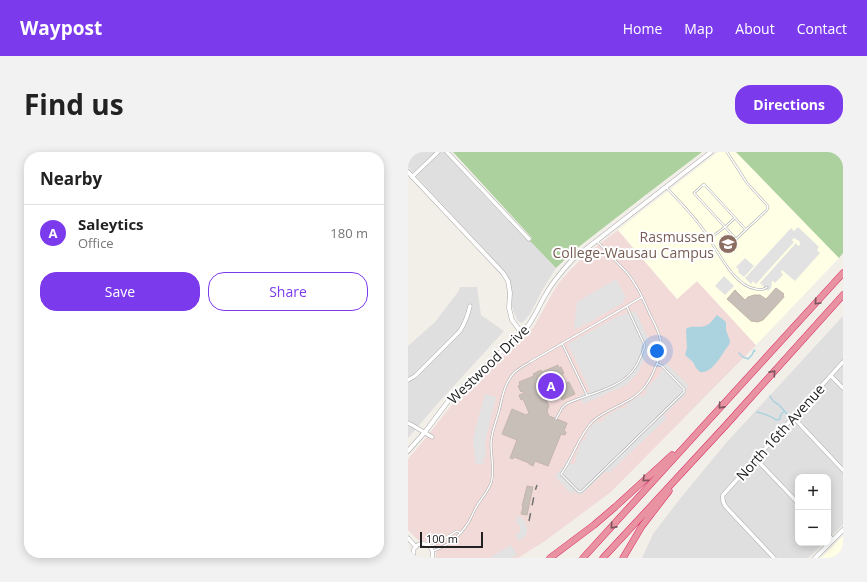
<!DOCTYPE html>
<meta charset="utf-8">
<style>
:root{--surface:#fff;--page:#f2f2f2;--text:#222;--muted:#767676;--line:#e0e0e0;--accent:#7c3aed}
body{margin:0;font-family:"Open Sans",sans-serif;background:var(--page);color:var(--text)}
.controls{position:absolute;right:12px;bottom:12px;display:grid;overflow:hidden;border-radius:8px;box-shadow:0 2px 10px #0003}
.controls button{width:36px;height:36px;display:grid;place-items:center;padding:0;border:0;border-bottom:1px solid var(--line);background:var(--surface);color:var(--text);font:20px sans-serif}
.scale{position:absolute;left:12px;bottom:10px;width:63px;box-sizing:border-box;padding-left:4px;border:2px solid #222;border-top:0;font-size:11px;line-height:14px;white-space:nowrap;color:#222;-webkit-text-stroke:3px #fff;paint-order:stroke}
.you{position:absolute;left:249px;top:199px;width:14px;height:14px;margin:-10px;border:3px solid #fff;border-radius:50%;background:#1a73e8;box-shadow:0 0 0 6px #1a73e833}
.badge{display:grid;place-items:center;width:26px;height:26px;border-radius:50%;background:var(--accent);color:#fff;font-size:13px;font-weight:700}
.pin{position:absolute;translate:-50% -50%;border:2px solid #fff;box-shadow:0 1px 4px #0006}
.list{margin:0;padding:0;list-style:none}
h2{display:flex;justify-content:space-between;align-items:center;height:52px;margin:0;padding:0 16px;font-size:17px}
h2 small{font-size:13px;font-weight:400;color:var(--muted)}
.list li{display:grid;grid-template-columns:26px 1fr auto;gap:12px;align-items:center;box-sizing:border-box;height:56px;padding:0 16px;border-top:1px solid var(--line)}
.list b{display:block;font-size:15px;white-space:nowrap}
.list p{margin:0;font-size:13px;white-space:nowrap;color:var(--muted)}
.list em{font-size:13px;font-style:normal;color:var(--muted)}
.actions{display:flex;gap:8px;padding:12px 16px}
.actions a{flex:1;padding:9px 0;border:1px solid var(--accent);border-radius:16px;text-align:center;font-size:14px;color:var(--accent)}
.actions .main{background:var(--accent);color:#fff}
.map{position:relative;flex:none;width:435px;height:406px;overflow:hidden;border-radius:16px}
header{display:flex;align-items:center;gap:24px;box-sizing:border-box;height:56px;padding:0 20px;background:var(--accent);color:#fff}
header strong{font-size:19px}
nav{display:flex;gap:22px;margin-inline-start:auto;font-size:14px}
.intro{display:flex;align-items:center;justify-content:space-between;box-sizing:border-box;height:96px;padding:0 24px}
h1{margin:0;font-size:28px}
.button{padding:10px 18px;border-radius:16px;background:var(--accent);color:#fff;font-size:14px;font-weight:700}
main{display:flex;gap:24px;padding:0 24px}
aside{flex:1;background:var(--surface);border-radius:16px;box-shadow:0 2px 10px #0003}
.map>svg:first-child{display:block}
.residential{fill:#e0dfdf}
.commercial{fill:#f2dad9}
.education{fill:#ffffe5}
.forest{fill:#add19e}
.parking{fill:#e2e2e2}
.water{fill:#aad3df}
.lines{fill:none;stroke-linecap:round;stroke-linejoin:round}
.stream{stroke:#aad3df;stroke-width:1.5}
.building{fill:#c7bfb8;stroke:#c4b6ab}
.service-casing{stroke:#a9a9a9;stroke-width:2.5}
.minor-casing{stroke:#a9a9a9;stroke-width:4.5}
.tertiary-casing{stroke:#a9a9a9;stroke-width:5}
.motorway-casing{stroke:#dc2a67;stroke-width:7}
.service{stroke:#fff;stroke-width:1.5}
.minor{stroke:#fff;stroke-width:3.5}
.tertiary{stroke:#fff;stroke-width:4}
.motorway{stroke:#e892a2;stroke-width:6}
.rail{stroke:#707070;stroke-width:1.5;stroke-dasharray:8 8;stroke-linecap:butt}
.oneway{stroke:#7b545c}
.labels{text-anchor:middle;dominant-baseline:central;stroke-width:4;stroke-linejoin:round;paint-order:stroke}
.education-label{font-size:14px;fill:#785e54;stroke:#fff;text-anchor:end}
.street-label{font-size:14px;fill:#222;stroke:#fff}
</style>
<header>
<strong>Waypost</strong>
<nav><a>Home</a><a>Map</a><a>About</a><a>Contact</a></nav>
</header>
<div class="intro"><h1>Find us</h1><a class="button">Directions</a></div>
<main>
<aside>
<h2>Nearby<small></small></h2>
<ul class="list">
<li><span class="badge">A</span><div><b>Saleytics</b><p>Office</p></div><em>180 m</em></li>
</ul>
<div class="actions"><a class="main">Save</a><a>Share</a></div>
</aside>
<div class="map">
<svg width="435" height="406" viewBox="0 0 435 406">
<rect width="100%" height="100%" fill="#f2efe9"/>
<path class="residential" d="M0,0h37l111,116 -13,21 -13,25 -7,8 -2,1 -3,-2 -4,-8 -2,-7 -1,-21 -3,-9 -4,-5 -96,-104z
M52,135h17l4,28 23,16 -65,71 -31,36v-92l27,-24 23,-30z
M435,164v209l-15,14v-62h-30v66h26l-16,15h-166l11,-24 26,-34 47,-57z"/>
<path class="commercial" d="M210,78l59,69 20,-18 59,64 -145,147 -66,49 -27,17h-82v-6l-3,-6 -2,-3 -5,-2 -8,-1 -10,-10v-71l16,-19 31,-39 78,-73 3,-5 16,-29 6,-10 14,-16 16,-15z"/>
<path class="education" d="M310,0h18l103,106 -83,87 -59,-64 -20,18 -59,-69z
M435,384v22h-24l4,-2z"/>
<path class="forest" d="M45,0h249l-59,45 -67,52 -20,19 -26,-27 2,-3z
M328,0h107v101l-4,5z"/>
<path class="parking" d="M390,75l21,20 -2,3 3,3 -25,28 -13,-11 -1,2 2,3 -8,8 -2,-2h-1l-1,7 -3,3 -8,-8 36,-40 2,3 2,-1v-2l-1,-2 -5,-3 -2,2 2,2 -38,42 -3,-3 -2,3 -6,-6 46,-50 3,3z
M337,106l9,8 -10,11 -6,-5 1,-2 -3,-3z
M316,124l10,10 -9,9 -10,-9z
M208,127l10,18 -3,2 1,3 -39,23 -1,-2 -2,4 -8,2 3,-27z
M227,158l14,30 -3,5h3v2l-7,18 -4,1 3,2 -4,6 -11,11 -43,19 -4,-8 11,-5 -22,-47 52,-29 1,1 3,-2h5l3,-1z
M258,211l23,23 -3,3v5l-22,21 3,3 -58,55 -3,-2 -24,23h-4l-4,-3 -3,3 -16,-18 9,-10 3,-6 6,5 3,-3 -1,-1 2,-2 -2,-2 7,-17 2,1 2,-2 -1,-2 2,-2 -1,-2 5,-7 7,-5 2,2 5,-5 -1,-1 16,-9 1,1 3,-2 1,1 2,-3v-1l13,-9 3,2 4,-5 -2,-3 15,-14 -1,-2 3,-3 2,-5z
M77,242l11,3 -11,45 1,15 -3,1 1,6h-8l-3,-23 2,-11z
M109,364l3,1 4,3 3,8v5l-2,3 -6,5 -4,-6 4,-2 1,-4v-3l-4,-3z
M103,393l6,10 -6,3h-19l-1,-1z"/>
<path class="water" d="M309,163l8,6 1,2v7l4,11 -1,4c-7,8 -16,29 -29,27l-4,-4 -3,-6 -8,-7 2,-7 -1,-19c5,-4 12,-1 19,-3 6,-2 8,-7 12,-11z"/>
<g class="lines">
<path class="stream" d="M331,201l4,4 5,2 4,-4 2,-5 1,1
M362,244c3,7 4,5 9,9 3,3 6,7 9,10
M349,260c6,2 14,3 19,8l4,-1 1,-5 3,-2"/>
</g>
<path class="building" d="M368,136l8,6 -1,1 1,2 -21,23 -5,2 -7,-1 -24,-22 8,-9 10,10 3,-3 6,-2h6l6,4z
M150,213l1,3 2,-1 3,6 -2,1 4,9 3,-1 6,12 -13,6 -2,-7 -14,6 3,7 -2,5 2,5 18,7 -3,8 2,1 -1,3 -4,-1 -13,32 -13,-5 -2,5 -4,-2v-1l-15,-6 -1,2 -3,-1 7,-18 -15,-6 10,-25 14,6 3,-2 -6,-14 -2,1 -2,-5 5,-2 -2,-2 -1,1 -3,-6 2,-1 -1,-3 15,-6 -1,-2 8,-4 1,2z
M119,334l6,1 -6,28 -6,-1 2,-7 -1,-1z"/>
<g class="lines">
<defs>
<path id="service" d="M319,0l20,31 21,23 -1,4 -31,29 -11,-12 10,-9
M259,36c12,13 25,26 35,40 14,18 30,58 54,61 4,1 8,1 11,-2
M189,89c10,11 21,22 31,33 8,10 14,22 19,34 6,14 16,28 14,43 -1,6 -4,12 -6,17 -3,8 -7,15 -12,21 -14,16 -37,19 -51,33 -14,15 -19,36 -31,52l18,18 3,-1 102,-99v-3l-22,-23 -5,-2
M297,90l20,-15 -31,-34 10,-9 42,46
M154,191l25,52
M148,267l6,-11 4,-4c23,-11 57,-15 70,-38 4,-6 6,-14 9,-20l-18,-39
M22,395l27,-16 4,2
M25,399c14,-5 27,-15 35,-28 4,-6 6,-13 10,-19 4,-6 10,-13 13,-21 4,-12 0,-26 0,-39 0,-11 5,-22 8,-33 3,-12 5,-27 14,-37 4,-5 11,-8 17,-12l92,-53 20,-12"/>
<path id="minor" d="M39,0l82,87
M4,25l26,-25
M423,224l12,12
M0,228l7,-4 45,-45c5,-8 8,-16 10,-25
M385,265l50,53
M0,271l4,2 20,12
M348,307l42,44
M420,382l5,6
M0,386l8,9
M6,406c-6,-19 23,-19 18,0
M366,406l-48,-51c-3,-4 -4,-7 -3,-12l120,-133"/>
<path id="tertiary" d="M0,20l95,101 5,8 2,12 -1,15 3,12 9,12
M0,299l17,-19 24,-32 78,-73c8,-10 12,-22 19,-33 7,-13 17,-24 27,-35l138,-107
M407,406l28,-28"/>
<path id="motorway" d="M142,406l44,-33 21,-18 57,-52
M175,406l260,-285
M195,406l124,-134 116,-129
M215,406l19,-32 27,-35"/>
</defs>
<use href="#service" class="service-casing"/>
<use href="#minor" class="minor-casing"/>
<use href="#tertiary" class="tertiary-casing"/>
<use href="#motorway" class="motorway-casing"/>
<use href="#service" class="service"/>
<use href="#minor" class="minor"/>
<use href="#tertiary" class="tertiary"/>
<use href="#motorway" class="motorway"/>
<path class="rail" d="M121,369l6,-30 2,-6"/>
</g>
<defs><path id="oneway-chevron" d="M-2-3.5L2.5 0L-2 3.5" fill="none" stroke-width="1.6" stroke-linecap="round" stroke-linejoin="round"/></defs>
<g class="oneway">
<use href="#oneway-chevron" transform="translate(409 150) rotate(133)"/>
<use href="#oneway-chevron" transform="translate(365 221) rotate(-48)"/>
<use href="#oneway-chevron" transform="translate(313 254) rotate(132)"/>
<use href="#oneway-chevron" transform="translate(237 327) rotate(138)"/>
<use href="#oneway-chevron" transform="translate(205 374) rotate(132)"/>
</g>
<defs>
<symbol id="university-disc" viewBox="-11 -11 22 22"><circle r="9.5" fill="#8d6e63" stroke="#fff"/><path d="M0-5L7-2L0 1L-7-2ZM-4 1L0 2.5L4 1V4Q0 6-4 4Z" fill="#fff"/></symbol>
</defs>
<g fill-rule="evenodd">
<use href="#university-disc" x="309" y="81" width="22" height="22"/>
</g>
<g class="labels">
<g class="education-label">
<text x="306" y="84">Rasmussen<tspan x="306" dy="16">College-Wausau Campus</tspan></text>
</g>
<g class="street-label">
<text transform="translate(80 212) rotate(-44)">Westwood Drive</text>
<text transform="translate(372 280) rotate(-48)">North 16th Avenue</text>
</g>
</g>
</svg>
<div class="controls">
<button>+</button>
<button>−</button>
</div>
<div class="scale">100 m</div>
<div class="you"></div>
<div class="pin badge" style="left:143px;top:234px">A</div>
</div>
</main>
